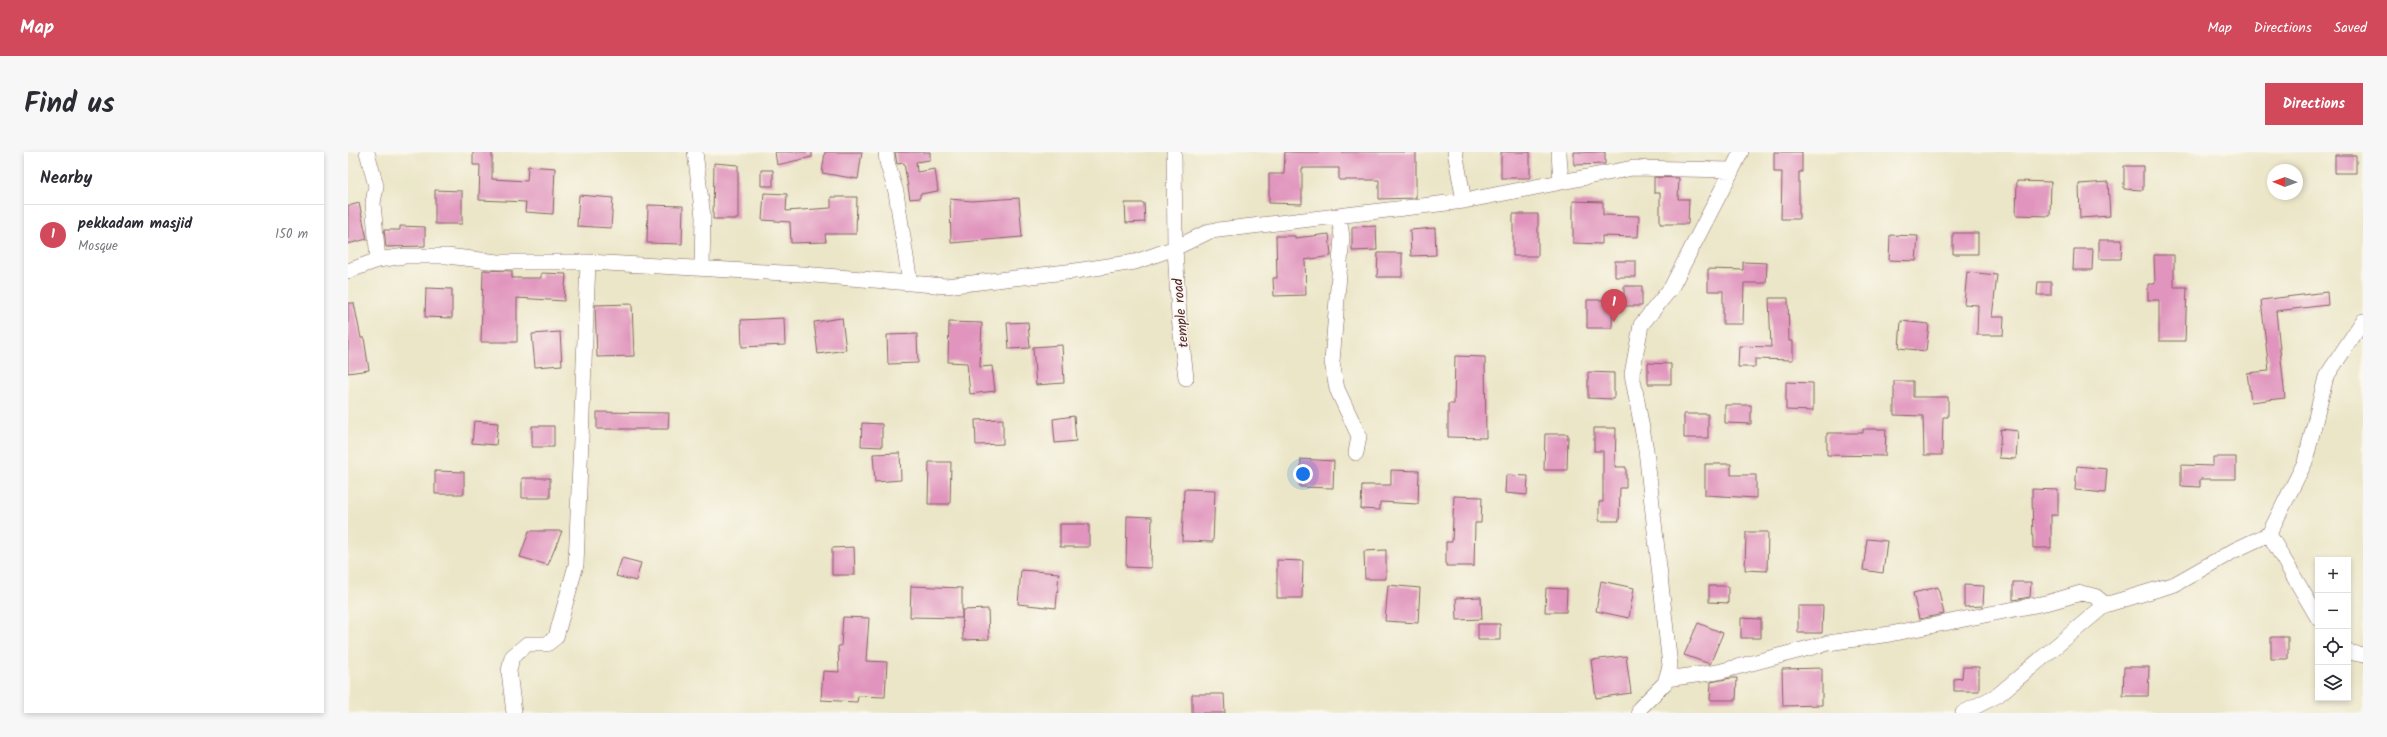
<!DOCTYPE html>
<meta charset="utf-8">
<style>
:root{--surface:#fff;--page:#f7f7f7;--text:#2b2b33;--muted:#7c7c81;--line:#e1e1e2;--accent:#d1495b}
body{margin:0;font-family:Kalam,sans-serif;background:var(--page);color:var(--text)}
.controls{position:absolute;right:12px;bottom:12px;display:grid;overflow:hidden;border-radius:0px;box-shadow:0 2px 6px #0003}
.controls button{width:36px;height:36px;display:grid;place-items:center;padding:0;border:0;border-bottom:1px solid var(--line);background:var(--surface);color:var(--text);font:20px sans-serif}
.compass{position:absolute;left:1919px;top:12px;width:36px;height:36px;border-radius:50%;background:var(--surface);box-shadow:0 2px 6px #0003;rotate:271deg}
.you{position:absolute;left:955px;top:322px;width:14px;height:14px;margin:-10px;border:3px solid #fff;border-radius:50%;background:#1a73e8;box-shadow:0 0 0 6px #1a73e833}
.badge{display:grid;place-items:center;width:26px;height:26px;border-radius:50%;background:var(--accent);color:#fff;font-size:13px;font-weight:700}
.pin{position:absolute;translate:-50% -33px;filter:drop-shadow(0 1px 2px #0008)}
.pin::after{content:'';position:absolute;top:21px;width:14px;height:12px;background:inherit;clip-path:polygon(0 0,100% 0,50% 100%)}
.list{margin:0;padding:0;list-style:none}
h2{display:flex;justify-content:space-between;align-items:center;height:52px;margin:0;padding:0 16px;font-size:17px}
h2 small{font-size:13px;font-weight:400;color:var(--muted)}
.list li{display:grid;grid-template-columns:26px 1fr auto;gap:12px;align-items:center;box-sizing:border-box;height:60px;padding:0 16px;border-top:1px solid var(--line)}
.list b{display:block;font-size:15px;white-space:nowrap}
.list p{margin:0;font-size:13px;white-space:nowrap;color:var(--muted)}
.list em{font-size:13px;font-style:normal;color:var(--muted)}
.icon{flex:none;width:22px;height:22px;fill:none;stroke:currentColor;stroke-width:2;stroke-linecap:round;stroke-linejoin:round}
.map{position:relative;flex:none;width:2015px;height:561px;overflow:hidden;border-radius:0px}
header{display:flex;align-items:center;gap:24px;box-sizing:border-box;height:56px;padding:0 20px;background:var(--accent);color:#fff}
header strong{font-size:19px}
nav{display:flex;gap:22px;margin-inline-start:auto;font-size:14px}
.intro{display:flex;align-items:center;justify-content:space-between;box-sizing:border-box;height:96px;padding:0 24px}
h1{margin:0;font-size:28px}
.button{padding:10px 18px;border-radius:0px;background:var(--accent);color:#fff;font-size:14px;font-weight:700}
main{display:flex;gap:24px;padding:0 24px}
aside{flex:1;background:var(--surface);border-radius:0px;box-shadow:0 2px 6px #0003}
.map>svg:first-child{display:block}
.building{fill:#e195be}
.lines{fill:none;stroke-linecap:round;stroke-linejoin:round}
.minor-casing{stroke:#826562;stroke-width:16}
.minor{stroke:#fff;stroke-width:15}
.labels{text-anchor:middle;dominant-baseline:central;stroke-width:3;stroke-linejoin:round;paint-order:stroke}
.street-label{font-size:14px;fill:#4a1f2b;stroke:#fbf7ec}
</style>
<header>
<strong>Map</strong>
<nav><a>Map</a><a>Directions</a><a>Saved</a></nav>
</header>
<div class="intro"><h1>Find us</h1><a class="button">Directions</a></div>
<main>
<aside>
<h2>Nearby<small></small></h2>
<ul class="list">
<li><span class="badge">1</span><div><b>pekkadam masjid</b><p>Mosque</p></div><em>150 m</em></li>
</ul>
</aside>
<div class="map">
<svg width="2015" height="561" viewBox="0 0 2015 561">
<rect width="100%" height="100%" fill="#fbf7ec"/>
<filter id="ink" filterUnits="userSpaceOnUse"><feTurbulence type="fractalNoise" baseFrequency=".025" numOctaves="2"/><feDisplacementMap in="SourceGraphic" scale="8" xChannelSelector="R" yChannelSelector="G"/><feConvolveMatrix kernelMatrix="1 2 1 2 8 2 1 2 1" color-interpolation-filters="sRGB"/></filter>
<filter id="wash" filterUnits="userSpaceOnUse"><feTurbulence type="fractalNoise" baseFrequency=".012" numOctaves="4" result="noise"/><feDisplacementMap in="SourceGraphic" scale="16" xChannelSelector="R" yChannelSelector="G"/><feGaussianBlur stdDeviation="0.9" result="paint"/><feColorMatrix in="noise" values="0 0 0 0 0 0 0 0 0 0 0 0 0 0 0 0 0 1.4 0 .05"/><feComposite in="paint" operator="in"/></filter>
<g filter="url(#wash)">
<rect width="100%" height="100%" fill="#ebe6c8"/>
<g id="blocks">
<path class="building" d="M125,0h19v27l35,2 1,-15 27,2 -2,46 -28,-2 1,-10 -47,-2 1,-35h-7z
M427,0h37v5l-35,8z
M477,0h37l-4,27 -36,-6z
M547,0h35v8l-14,2 1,10 18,-3 3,22 -18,3v4l-10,1 -6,-36 -7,1z
M937,0h131v46l-37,1v-19h-40v-12h-37v36l-33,-1v-29h15z
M1153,0h29v26h-29z
M1226,0h31v12l-31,1z
M1426,0h28v20h-3v47h-18l1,-47h-8z
M1987,3h21v18h-21z
M366,11l24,2v54h-25z
M1776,14h19v24l-19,-1z
M413,18h12v16h-12z
M1306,25l25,1 -1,21h11l-1,25h-28v-31h-6z
M1669,29l34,1 -1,34 -34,-1z
M1760,30l2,34 -30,2 -1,-34z
M87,38l27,1v33h-27z
M416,41l23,1 -1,17 45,-3v-11h26l-1,37h-31l1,8 -35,1 -1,-21 -28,-2z
M231,43l34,3 -2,30 -34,-2z
M671,46l3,39 -71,6 -1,-44 22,2z
M1225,49l30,1v13l36,1 -1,21 -36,-1v8l-29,-1z
M11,51l8,36 -19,5v-38z
M777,51h19l1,19 -19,1z
M300,53l35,1 -1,38 -35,-1z
M1165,62h25v42h-25z
M52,74l25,1v19l-39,1 -2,-17h16z
M1028,74l1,24 -25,1v-24z
M1087,76l1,27 -25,1 -1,-26z
M1605,81h25v21h-25z
M981,82l2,22 -26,4 1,35 -32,1 -1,-18h4l-1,-42h19v2z
M1542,83l28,1 -2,25 -27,-1z
M1751,88h23l-1,19h-22z
M1726,97h19l-1,21h-19z
M1030,101h24v24h-25z
M1806,103h20v32h13l-2,54h-26v-41h-11v-16h7z
M1267,109h21v16h-21z
M1395,110l24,1 -1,20h-22l-1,41h-20v-33h-15v-22l35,1z
M135,118l29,1v7h29v-5l25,1 -2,27 -47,-3v44h-36z
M1619,120l30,3 -5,42h12l-1,18h-26l1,-30 -14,-1z
M1690,130h13v13h-14z
M1276,134h18v20h-18z
M78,136l26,1v29l-27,-1z
M1979,140l1,13 -52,6 9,87 -34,4 -4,-29 22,-2 -8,-71z
M1421,146h19l1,43h4v19l-38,-1v8h-17l1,-21 32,1z
M1239,148h26l-1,28h-25z
M0,151h6l7,35h3l5,32 -21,3z
M284,152l2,52 -37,1 -2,-52z
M436,166l1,27 -43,2 -1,-27z
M494,166l4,32 -28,4 -4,-32z
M1553,169l28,3 -3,27 -27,-3z
M601,170l33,1 -2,44 12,-1 3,25 -25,3 -3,-31 -19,-1z
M680,170l2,26 -21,1 -2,-26z
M212,180l2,33 -27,2 -3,-33z
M569,182l1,29 -30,1 -1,-29z
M714,193l2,38 -28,2 -3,-38z
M1107,204l30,1 1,81 -38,-1v-33h6z
M1300,211l23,1v20h-23z
M1240,220l26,1v26l-26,-1z
M1546,229h19v16h35v20h-5l-1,38h-18l-1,-39 -29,-1z
M1438,230l27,1v28l-27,-1z
M1377,253h26v19l-26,-1z
M249,260l72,1 -1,16h-71z
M1336,262h24v24h-24z
M726,264l2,25 -21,2 -2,-24z
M655,267v25l-27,1 -1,-25z
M126,269l24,2 -2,22 -24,-2z
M514,271l20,1v23l-21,-1z
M184,274h22v21h-22z
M1246,276h22l-1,39h11v21h-6l-1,33h-20v-19h4v-51h-9z
M1515,277h23l-1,27 -58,-1v-22h36z
M1653,277l17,2 -2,28 -17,-1z
M1197,282h23l-1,36h-23z
M552,301l1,27 -26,2 -2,-28z
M1865,305h23v22h-36v8l-19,-1v-21l32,1z
M953,307l33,2 -1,27 -33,-1z
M581,310h22l-1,42h-22z
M1357,312h26v11h25v23l-51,-3z
M1729,314l30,3 -2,24 -30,-3z
M1043,318l28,1 -1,33 -38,-2v8l-19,-1 1,-24h29z
M87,319l29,1v22h-29z
M1158,323l22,1 -1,19 -22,-2z
M174,326h28v20h-28z
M836,337l31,1 -2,52 -31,-1z
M1684,337l26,1v25h-7v33h-18z
M1106,344l28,1 -1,26h-6l-1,43h-28v-24h6z
M779,364l25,1 -1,51 -25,-1z
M712,372h29v23h-29z
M181,379h33l-14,34 -28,-8z
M1398,380h22l-1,39 -22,-1z
M1519,387l20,2 -4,32 -20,-3z
M506,395l1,28h-23v-27z
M1038,398v29h-21l-1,-28z
M274,406l19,5 -5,18 -20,-5z
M929,408l26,1 -1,37h-25z
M673,418l38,3 -3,35 -38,-4z
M1253,429l33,7 -5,30 -33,-7z
M1665,430h18l-1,15 -17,3z
M1040,433l32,3 -2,35 -33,-2z
M1616,433l20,1 -1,20 -19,1z
M563,434l51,2v30l-52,-1z
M1361,434h19v17l-19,-1z
M1590,435l6,27 -25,5 -6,-26z
M1198,436l21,1 -1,23h-21z
M1133,445l1,22 -25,1 -1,-22z
M1450,454h25l-1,27h-24z
M640,457l1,30 -26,1 -1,-30z
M495,465l26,1 -3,43 21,1 -2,35 -27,-1 -1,6 -36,-2 2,-29 16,1 -1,-26h3z
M1393,466l20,1v19h-20z
M1350,471l25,10 -13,31 -26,-9z
M1130,472h22v16h-22z
M1923,485h17v22h-17z
M1278,504l5,37 -35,5 -5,-38z
M1615,515h16v24h-25v-12l8,-1z
M1776,515h25l-1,29h-25z
M1474,516v37l-39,1 -1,-37z
M1383,526h6l-1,22h-26l1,-18z
M844,542h32l1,19h-33z"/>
</g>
</g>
<g filter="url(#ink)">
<use href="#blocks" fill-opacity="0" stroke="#826562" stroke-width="1"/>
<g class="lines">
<defs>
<path id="minor" d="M19,0l9,34 -3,17 5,57
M347,0l8,65 -1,51
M538,0l1,10 9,30 14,91
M826,0l1,96 35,-17 254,-30 169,-33 99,2 -61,118 -30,37 -9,49 14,76 24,216 -5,17 -25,25 -1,5
M1107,0l9,49
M1211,2l2,27
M1384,18l9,-18
M991,64l3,21 -10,125 5,27 22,47 -3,17
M0,119l30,-11 27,-4h42l51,6h90l214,12 144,12 129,-15 60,-9 40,-14 4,69 7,61
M1921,382l36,-72 21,-85 37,-56
M2000,500l15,3
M1318,527l52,-7 110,-29 62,-9 160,-32 31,-9 14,3 11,9
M166,561l-5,-42 3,-14 15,-13h20l9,-7 20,-72 12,-303
M1615,561l35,-18 107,-90 70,-21 60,-34 34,-16 49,84"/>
</defs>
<use href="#minor" class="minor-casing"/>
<use href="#minor" class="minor"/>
</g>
</g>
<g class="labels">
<g class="street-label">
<text transform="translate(833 161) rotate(-95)">temple road</text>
</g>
</g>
</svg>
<div class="controls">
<button>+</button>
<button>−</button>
<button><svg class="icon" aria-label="locate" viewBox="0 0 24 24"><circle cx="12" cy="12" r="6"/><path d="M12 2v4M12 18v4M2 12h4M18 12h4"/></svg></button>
<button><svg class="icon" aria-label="layers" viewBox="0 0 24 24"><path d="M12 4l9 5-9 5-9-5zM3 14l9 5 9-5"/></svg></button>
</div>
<svg class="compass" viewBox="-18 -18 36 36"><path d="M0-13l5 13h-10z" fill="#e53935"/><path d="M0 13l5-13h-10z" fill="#7c7c81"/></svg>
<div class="you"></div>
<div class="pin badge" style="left:1266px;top:170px">1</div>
</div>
</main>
